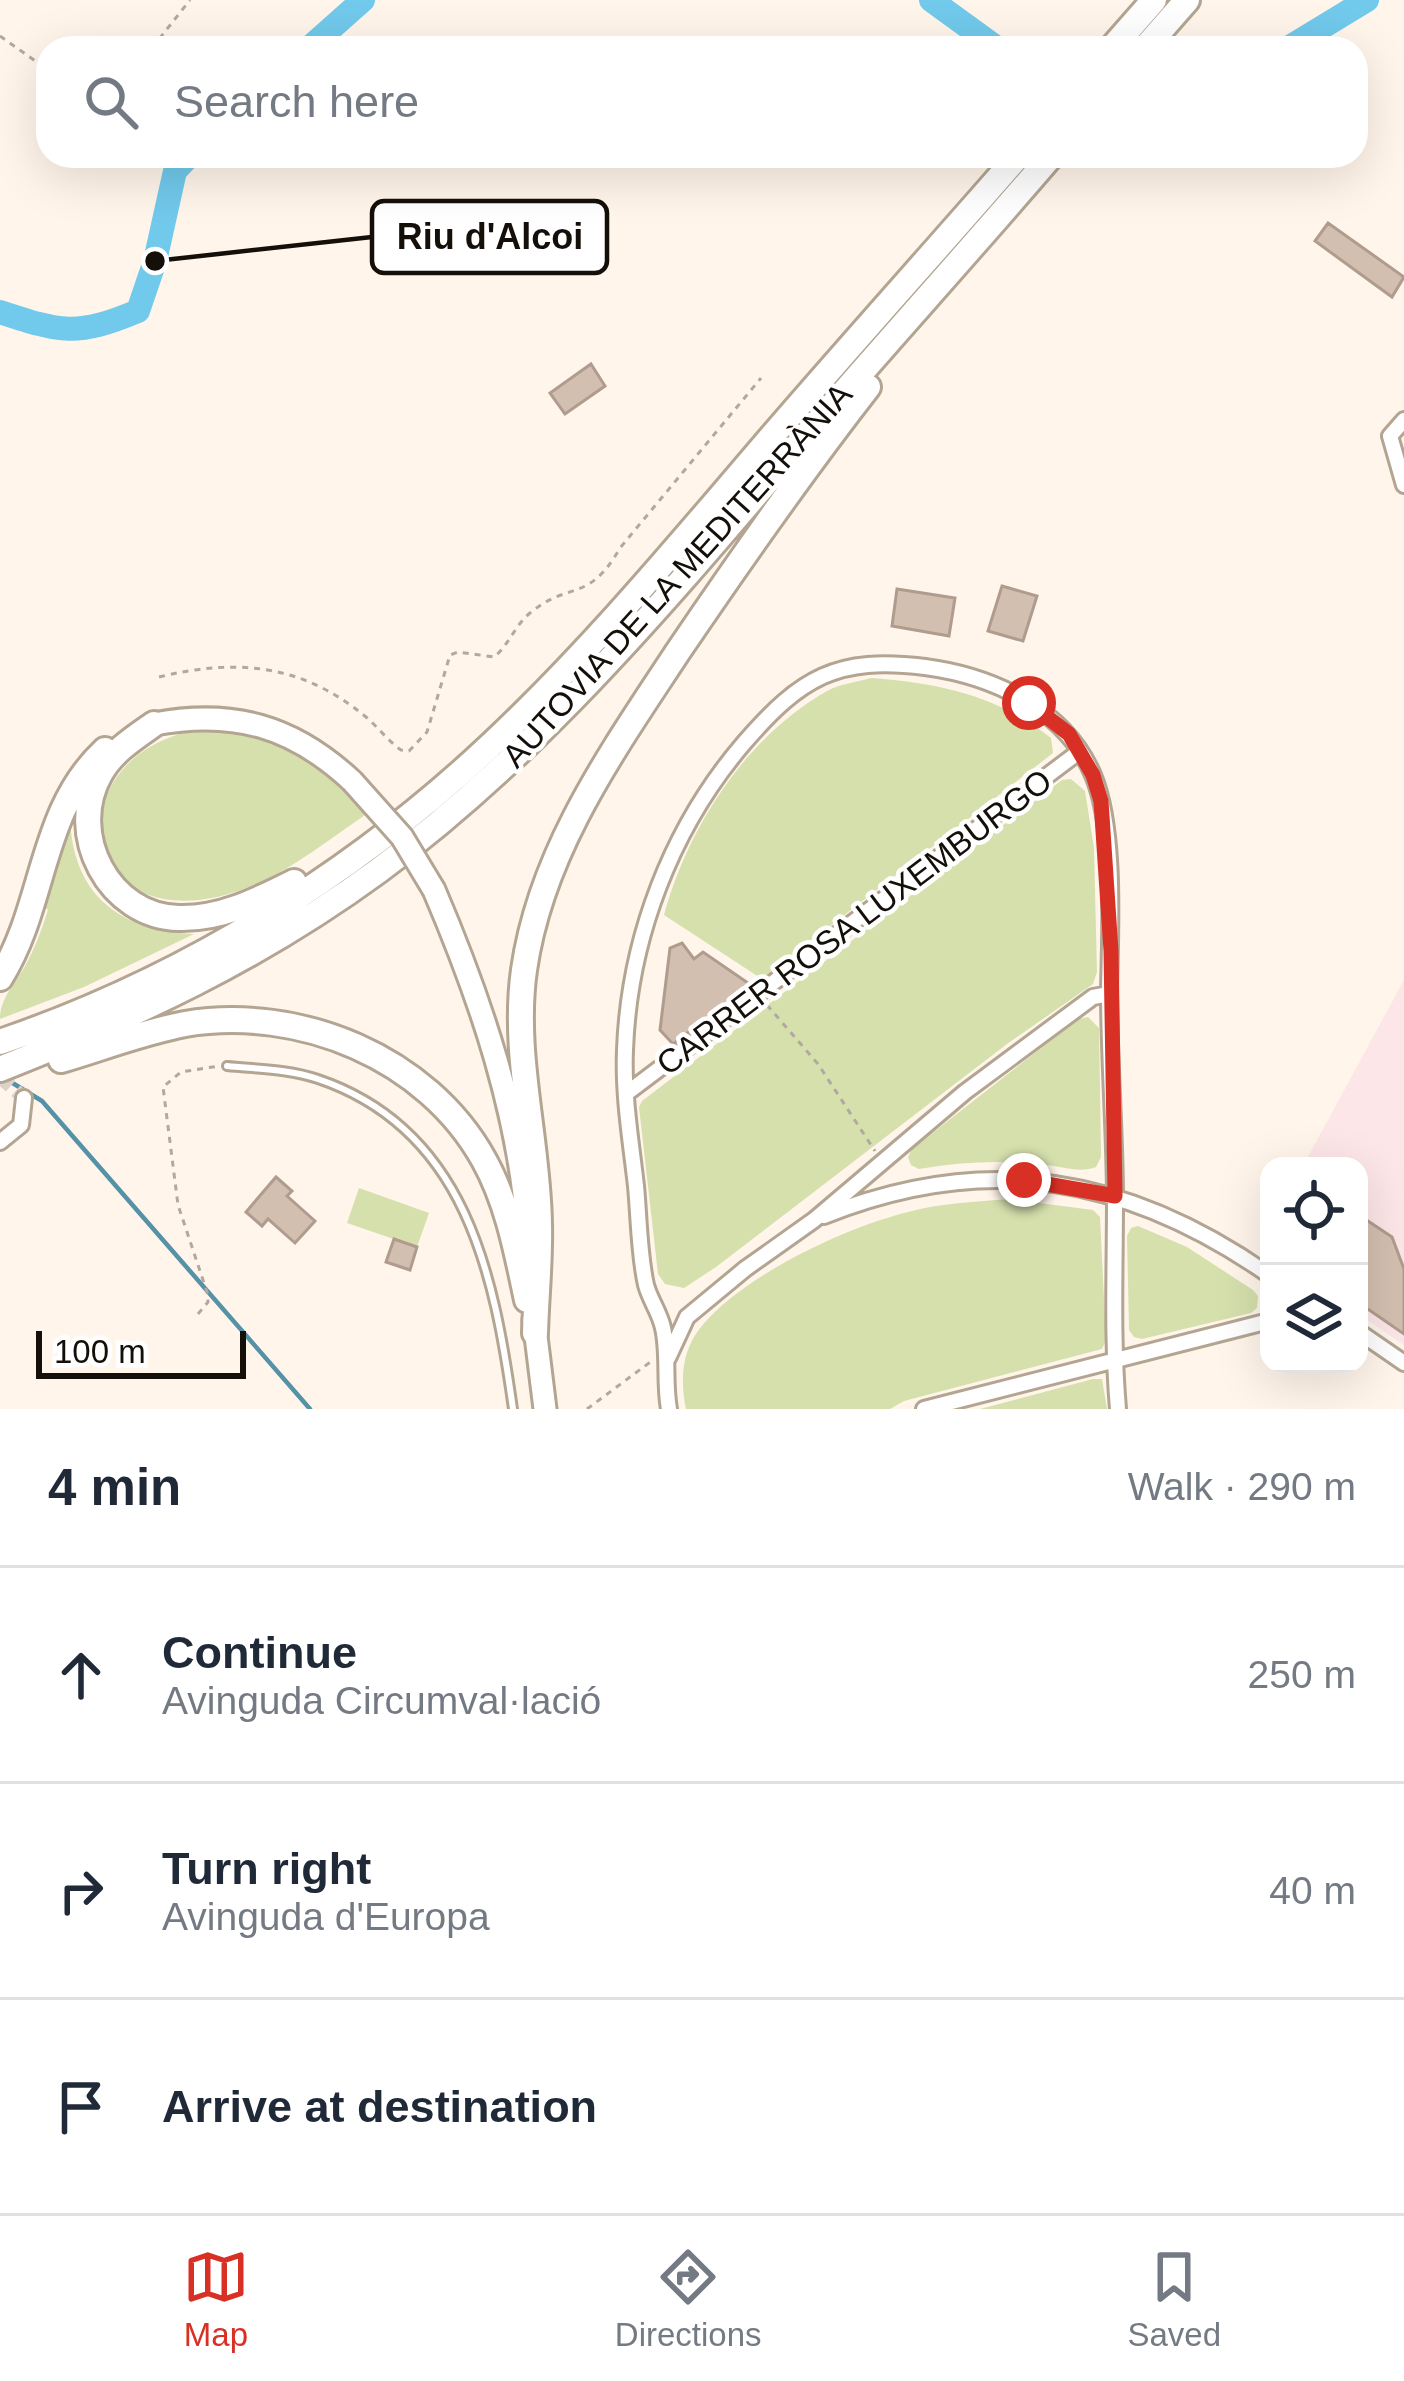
<!DOCTYPE html>
<meta charset="utf-8">
<style>
:root{--surface:#fff;--page:#f2f2f3;--text:#1f2937;--muted:#747a83;--line:#e0e1e3;--accent:#d93025}
body{margin:0;font-family:Arial,sans-serif;background:var(--page);color:var(--text)}
.controls{position:absolute;right:36px;bottom:36px;display:grid;overflow:hidden;border-radius:24px;box-shadow:0 12px 48px #0002}
.controls button{width:108px;height:108px;display:grid;place-items:center;padding:0;border:0;border-bottom:3px solid var(--line);background:var(--surface);color:var(--text);font:60px sans-serif}
.scale{position:absolute;left:36px;bottom:30px;width:210px;box-sizing:border-box;padding-left:12px;border:6px solid #150f09;border-top:0;font-size:33px;line-height:42px;white-space:nowrap;color:#150f09;-webkit-text-stroke:9px #fff;paint-order:stroke}
.stop{position:absolute;width:36px;height:36px;margin:-27px;border:9px solid #d93025;border-radius:50%;background:#fff}
.stop.end{background:#d93025;border-color:#fff;box-shadow:0 3px 12px #0008}
.list{margin:0;padding:0;list-style:none}
h2{display:flex;justify-content:space-between;align-items:center;height:156px;margin:0;padding:0 48px;font-size:51px}
h2 small{font-size:39px;font-weight:400;color:var(--muted)}
.list li{display:grid;grid-template-columns:78px 1fr auto;gap:36px;align-items:center;box-sizing:border-box;height:216px;padding:0 48px;border-top:3px solid var(--line)}
.list b{display:block;font-size:45px;white-space:nowrap}
.list p{margin:0;font-size:39px;white-space:nowrap;color:var(--muted)}
.list em{font-size:39px;font-style:normal;color:var(--muted)}
.icon{flex:none;width:66px;height:66px;fill:none;stroke:currentColor;stroke-width:2;stroke-linecap:round;stroke-linejoin:round}
.map{position:relative;flex:none;width:1404px;height:1409px;overflow:hidden}
.search{position:absolute;background:var(--surface);box-shadow:0 12px 48px #0002;left:36px;right:36px;top:36px;height:132px;display:flex;align-items:center;gap:30px;box-sizing:border-box;padding:0 42px;border-radius:36px;color:var(--muted);font-size:45px}
.sheet{height:804px;background:var(--surface)}
nav{display:flex;justify-content:space-around;align-items:center;box-sizing:border-box;height:168px;border-top:3px solid var(--line);background:var(--surface);font-size:33px;color:var(--muted)}
nav a{display:grid;justify-items:center;gap:6px}
nav .on{color:var(--accent)}
.map>svg:first-child{display:block}
.industrial{fill:#fce6e8}
.green{fill:#d5e0ad}
.lines{fill:none;stroke-linecap:round;stroke-linejoin:round}
.stream{stroke:#5591a7;stroke-width:4.5}
.river{stroke:#71c9eb;stroke-width:24}
.building{fill:#d3bfb0;stroke:#b09c8e;stroke-width:3}
.street-tunnel{stroke:#dcd2c8;stroke-width:14;stroke-dasharray:14 7;stroke-linecap:butt}
.lane-casing{stroke:#b4a593;stroke-width:12}
.street-casing{stroke:#b4a593;stroke-width:20}
.primary-casing{stroke:#b4a593;stroke-width:27}
.highway-casing{stroke:#b4a593;stroke-width:30}
.path{stroke:#b1a99f;stroke-width:3;stroke-dasharray:6 6;stroke-linecap:butt}
.lane{stroke:#fff;stroke-width:6}
.street{stroke:#fff;stroke-width:14}
.primary{stroke:#fff;stroke-width:21}
.highway{stroke:#fff;stroke-width:24}
.primary-bridge-casing{stroke:#b4a593;stroke-width:27;stroke-linecap:butt}
.primary-bridge{stroke:#fff;stroke-width:21}
.route{stroke:#d93025;stroke-width:15}
.labels{text-anchor:middle;dominant-baseline:central;stroke-width:9;stroke-linejoin:round;paint-order:stroke}
.street-label{font-size:33px;fill:#150f09;stroke:#fff}
.leader{fill:none;stroke:#150f09;stroke-width:4.5}
.callout-dot{fill:#150f09;stroke:#fff;stroke-width:4.5}
.callout{fill:#fff;stroke:#150f09;stroke-width:4.5}
.callout-label{font-size:36px;text-anchor:middle;font-weight:bold;fill:#150f09}
</style>
<div class="map">
<svg width="1404" height="1409" viewBox="0 0 1404 1409">
<rect width="100%" height="100%" fill="#fff5ea"/>
<path class="industrial" d="M1404,980v365l-45,-31v-148h-56z"/>
<path class="green" d="M871,678c67,5 126,17 180,60l2,15 -291,226 -98,-64c24,-88 82,-178 163,-224 13,-7 30,-9 44,-13z
M216,727c14,2 32,2 47,7 41,14 76,47 105,79 -43,29 -86,65 -136,80 -162,49 -182,-151 -16,-166z
M1071,779l14,12 9,57 3,124 -4,12 -86,60 -291,223 -32,21 -19,-4 -7,-10 -19,-167 3,-6 420,-321z
M70,814c1,79 48,117 124,120l-110,53 -84,32c0,-21 15,-35 25,-53 10,-18 17,-37 23,-56l-7,-7z
M1088,1017l11,11 2,129 -5,10c-17,7 -39,-2 -58,-3 -39,-4 -80,-2 -119,5l-8,-4 -3,-8 4,-8 166,-130z
M359,1188l70,25 -12,34 -70,-24z
M1009,1199l84,11 7,7 6,123 -4,9 -198,52 -14,8h-204c-5,-24 -5,-50 8,-72 35,-56 152,-110 214,-125 33,-9 67,-10 101,-13z
M1138,1226l49,21 66,43 5,6 -1,12 -6,5 -109,26 -8,-2 -5,-7 -2,-94 4,-8z
M1093,1379h9l5,30h-127z"/>
<g class="lines">
<path class="stream" d="M6,1079l36,22 268,308"/>
<path class="river" d="M931,0l66,48
M309,48l54,-48
M1288,48l79,-48
M0,312c61,20 76,25 138,-1l17,-50 20,-90 14,-15"/>
</g>
<path class="building" d="M1328,223l76,54 -12,20 -77,-56z
M591,364l14,22 -40,28 -15,-21z
M1002,586l35,10 -14,45 -35,-10z
M897,589l58,9 -6,38 -57,-10z
M682,943l12,16 9,-7 48,33 -78,59 -13,-14 10,-82z
M276,1177l16,14 -5,5 28,25 -20,22 -27,-24 -6,7 -16,-14z
M1359,1215l33,22 12,32v65l-45,-31z
M394,1239l23,8 -7,23 -24,-8z"/>
<g class="lines">
<path class="street-tunnel" d="M0,1077l24,21"/>
<defs>
<path id="lane" d="M227,1066c30,3 62,3 91,13 148,50 176,195 195,330"/>
<path id="street" d="M1404,420l-14,16 14,49
M627,1093l453,-342
M0,1142l21,-17 3,-27
M824,1216c163,-65 303,-40 445,59
M1359,1332l45,31
M668,1358l19,-41 58,-48 69,-49 151,-128 128,-95 16,-3
M669,1409c-5,-27 0,-55 -6,-81 -3,-15 -13,-28 -17,-43 -7,-31 -7,-67 -10,-99 -5,-44 -13,-91 -11,-136 4,-111 46,-222 119,-307 57,-66 93,-87 181,-76 68,9 140,42 168,108 23,55 17,155 16,216 0,70 6,140 6,209 0,70 -3,139 3,209
M924,1409l345,-88"/>
<path id="primary" d="M154,724c79,-15 139,2 198,57
M434,890c47,110 86,225 94,345
M534,1320l11,89"/>
<path id="highway" d="M1112,48l42,-48
M1145,48l42,-48
M154,724c-20,14 -42,28 -54,50 -34,60 9,143 79,144 42,1 79,-18 115,-36
M0,978c46,-73 39,-167 105,-228
M0,1042c182,-62 352,-166 492,-298 101,-95 191,-204 281,-309 81,-94 164,-186 245,-279
M61,1060c41,-12 82,-28 124,-36 114,-19 242,33 299,136 24,43 33,93 43,140
M0,1069c137,-54 258,-110 378,-198 159,-117 288,-271 415,-420 85,-99 173,-196 258,-295
M535,1333c1,-36 5,-73 4,-109 -1,-84 -27,-170 -15,-254 17,-119 88,-218 153,-317 61,-90 124,-180 191,-266"/>
</defs>
<use href="#lane" class="lane-casing"/>
<use href="#street" class="street-casing"/>
<use href="#primary" class="primary-casing"/>
<use href="#highway" class="highway-casing"/>
<path class="path" d="M0,36l48,34
M152,48l38,-48
M159,677c78,-19 143,-13 207,40 13,11 22,24 35,33l8,1 18,-19 23,-77 8,-3 36,5c15,-12 21,-32 36,-44 40,-33 58,-9 90,-65l141,-170
M767,1005l51,59 57,87
M198,1314l10,-12 -1,-10 -29,-87 -15,-118 18,-15 38,-6
M587,1409l66,-49"/>
<use href="#lane" class="lane"/>
<use href="#street" class="street"/>
<use href="#primary" class="primary"/>
<use href="#highway" class="highway"/>
<defs>
<path id="primary-bridge" d="M352,781l50,56 32,53"/>
</defs>
<use href="#primary-bridge" class="primary-bridge-casing"/>
<use href="#primary-bridge" class="primary-bridge"/>
</g>
<g class="lines">
<path class="route" d="M1024,1180l91,16 -4,-245 -10,-150 -8,-26 -24,-41 -40,-31"/>
</g>
<g class="labels">
<g class="street-label">
<text transform="translate(677 575) rotate(-48)">AUTOVIA DE LA MEDITERRÀNIA</text>
<text transform="translate(854 922) rotate(-37)">CARRER ROSA LUXEMBURGO</text>
</g>
</g>
<path class="leader" d="M155 261L372 237"/>
<circle class="callout-dot" cx="155" cy="261" r="12"/>
<rect class="callout" x="372" y="201" width="235" height="72" rx="12"/>
<g class="callout-label">
<text x="490" y="249">Riu d'Alcoi</text>
</g>
</svg>
<div class="controls">
<button><svg class="icon" aria-label="locate" viewBox="0 0 24 24"><circle cx="12" cy="12" r="6"/><path d="M12 2v4M12 18v4M2 12h4M18 12h4"/></svg></button>
<button><svg class="icon" aria-label="layers" viewBox="0 0 24 24"><path d="M12 4l9 5-9 5-9-5zM3 14l9 5 9-5"/></svg></button>
</div>
<div class="scale">100 m</div>
<div class="stop" style="left:1029px;top:703px"></div>
<div class="stop end" style="left:1024px;top:1180px"></div>
<div class="search"><svg class="icon" aria-label="search" viewBox="0 0 24 24"><circle cx="10" cy="10" r="6"/><path d="M15 15l6 6"/></svg>Search here</div>
</div>
<section class="sheet">
<h2>4 min<small>Walk · 290 m</small></h2>
<ul class="list">
<li><svg class="icon" aria-label="ahead" viewBox="0 0 24 24"><path d="M12 20V5M6 11l6-6 6 6"/></svg><div><b>Continue</b><p>Avinguda Circumval·lació</p></div><em>250 m</em></li>
<li><svg class="icon" aria-label="right" viewBox="0 0 24 24"><path d="M7 20v-9h11M14 6l5 5-5 5"/></svg><div><b>Turn right</b><p>Avinguda d'Europa</p></div><em>40 m</em></li>
<li><svg class="icon" aria-label="arrive" viewBox="0 0 24 24"><path d="M6 21V4h12l-3 4 3 4H6"/></svg><div><b>Arrive at destination</b></div></li>
</ul>
</section>
<nav>
<a class="on"><svg class="icon" aria-label="map" viewBox="0 0 24 24"><path d="M3 6l6-2 6 2 6-2v14l-6 2-6-2-6 2zM9 4v14M15 6v14"/></svg>Map</a>
<a><svg class="icon" aria-label="directions" viewBox="0 0 24 24"><path d="M12 3l9 9-9 9-9-9zM9 14v-3h6M13 9l2 2-2 2"/></svg>Directions</a>
<a><svg class="icon" aria-label="saved" viewBox="0 0 24 24"><path d="M7 4h10v16l-5-4-5 4z"/></svg>Saved</a>
</nav>
